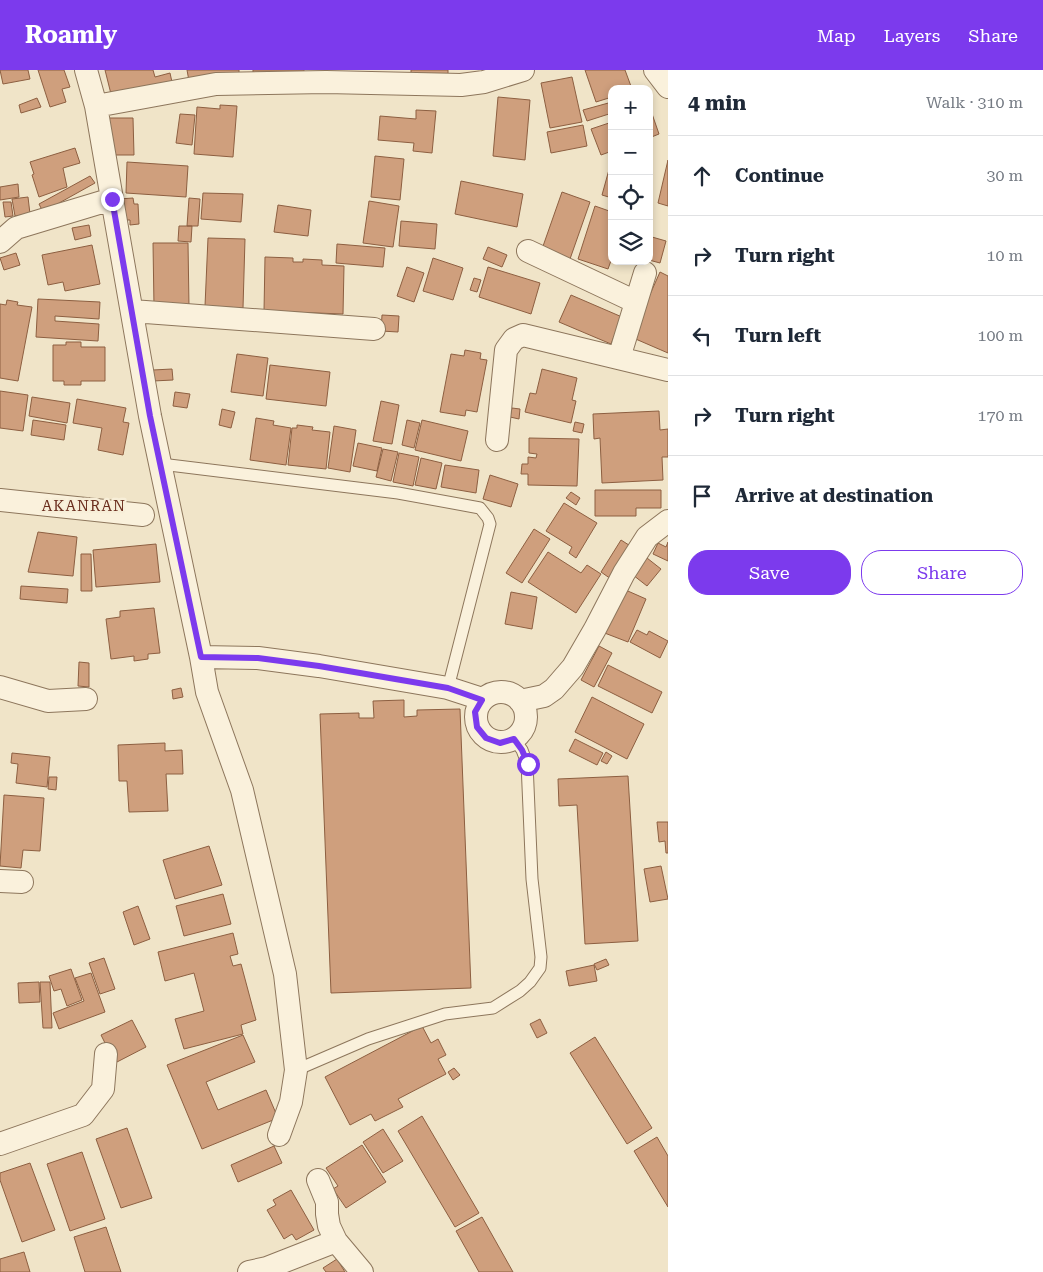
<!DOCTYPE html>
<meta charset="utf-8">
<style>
:root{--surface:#fff;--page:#f2f2f3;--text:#1f2937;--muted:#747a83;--line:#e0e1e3;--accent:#7c3aed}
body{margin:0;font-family:"Roboto Serif",serif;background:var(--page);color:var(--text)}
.controls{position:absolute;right:15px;top:15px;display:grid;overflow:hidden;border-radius:10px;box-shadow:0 2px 8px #0003}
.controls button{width:45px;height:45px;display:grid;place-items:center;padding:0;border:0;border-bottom:1px solid var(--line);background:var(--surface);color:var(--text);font:25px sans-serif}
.stop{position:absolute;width:15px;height:15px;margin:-11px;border:4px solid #7c3aed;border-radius:50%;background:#fff}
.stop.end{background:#7c3aed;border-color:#fff;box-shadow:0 1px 5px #0008}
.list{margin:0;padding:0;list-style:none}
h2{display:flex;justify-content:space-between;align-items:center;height:65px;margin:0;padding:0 20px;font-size:21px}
h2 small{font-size:16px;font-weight:400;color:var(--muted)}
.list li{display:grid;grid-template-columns:32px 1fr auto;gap:15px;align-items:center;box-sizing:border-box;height:80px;padding:0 20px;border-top:1px solid var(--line)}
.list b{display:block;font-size:19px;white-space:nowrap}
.list em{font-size:16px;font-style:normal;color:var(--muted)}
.actions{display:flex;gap:10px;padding:15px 20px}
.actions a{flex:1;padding:11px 0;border:1px solid var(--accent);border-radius:20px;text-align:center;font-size:18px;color:var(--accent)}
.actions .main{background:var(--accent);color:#fff}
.icon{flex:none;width:28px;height:28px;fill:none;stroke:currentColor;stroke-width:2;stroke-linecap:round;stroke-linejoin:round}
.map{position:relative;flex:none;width:668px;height:1202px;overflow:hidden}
header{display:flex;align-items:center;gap:30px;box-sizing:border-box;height:70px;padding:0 25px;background:var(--accent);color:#fff}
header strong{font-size:24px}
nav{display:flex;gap:28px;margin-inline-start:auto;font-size:18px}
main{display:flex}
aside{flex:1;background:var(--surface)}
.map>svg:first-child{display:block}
.building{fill:#cf9f7d;stroke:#8d5f41}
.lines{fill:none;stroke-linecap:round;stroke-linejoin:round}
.lane-casing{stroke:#8d765c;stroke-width:13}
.street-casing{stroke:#8d765c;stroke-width:24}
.lane{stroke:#faf1dc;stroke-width:11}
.street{stroke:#faf1dc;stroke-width:22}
.route{stroke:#7c3aed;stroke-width:6}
.labels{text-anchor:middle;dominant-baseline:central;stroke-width:4.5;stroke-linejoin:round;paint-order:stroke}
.quarter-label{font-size:15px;letter-spacing:1px;fill:#6b2e1e;stroke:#f7eed8}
</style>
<header>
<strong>Roamly</strong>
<nav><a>Map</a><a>Layers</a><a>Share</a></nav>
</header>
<main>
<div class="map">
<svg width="668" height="1202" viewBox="0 0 668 1202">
<rect width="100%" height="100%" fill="#f0e4c8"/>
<path class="building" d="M0,0h28l2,9 -27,5z
M38,0h26l6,17 -8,2 4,13 -16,5z
M105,0h48l2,7 15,-4 2,9 -60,16z
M187,0h52v3l-50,8z
M253,0h51v3l-51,3z
M411,0h37v7l-37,1z
M585,0h40l7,19h-20v8l-16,5z
M572,7l10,45 -32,6 -9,-45z
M498,27l32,3 -5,60 -32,-4z
M37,28l4,9 -20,6 -2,-8z
M612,32v11l-25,8 -4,-11z
M220,35l17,1 -4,51 -39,-3 3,-47 23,2z
M650,38l9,26 -10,4v-29z
M416,40l20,1 -4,42 -19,-2 1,-8 -36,-3 2,-24 36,3z
M180,44l15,1 -3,30 -16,-2z
M109,48h24l1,37h-23z
M612,52v29l-11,4 -10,-26z
M583,55l4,21 -36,7 -4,-21z
M75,78l5,15 -17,5 4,19 -28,10 -7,-22 2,-1 -4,-12z
M375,86l29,3 -4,41 -29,-3z
M668,90v46l-10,-3z
M127,92l61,4 -2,31 -60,-4z
M610,96l2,1v31l-10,-3z
M90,106l5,7 -52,29 -4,-8z
M461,111l62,13 -6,33 -62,-13z
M18,114l1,13 -19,3v-13z
M562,122l28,10 -20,57 -28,-10z
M203,123l40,1 -2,28 -40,-3z
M28,127l2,17 -15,2 -3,-17z
M133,128l1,6h4l1,20 -9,1v-5h-10l-1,-21z
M189,128l11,1 -2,27h-11z
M369,131l30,5 -6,41 -30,-4z
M3,132h8l2,14 -8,1z
M278,135l33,5 -3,26 -34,-4z
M595,136l17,6v46l-4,11 -30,-10z
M401,151l36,3 -2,25 -36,-3z
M89,155l2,11 -16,4 -3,-12z
M179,156h13l-1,16 -13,-1z
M652,167l14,4 -6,22 -11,-3v-12z
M208,168l37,1 -2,69 -38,-2z
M153,173h35l1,64h-35z
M337,174l48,4 -2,19 -47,-4z
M92,175l8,39 -35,7 -2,-9 -15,3 -6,-30z
M488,177l19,8 -5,12 -19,-8z
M16,183l4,12 -16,5 -4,-12z
M265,187l28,1v4h10v-3l19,1v5l22,1 -1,48 -79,-3z
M433,188l30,10 -10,32 -30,-9z
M407,197l17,6 -10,29 -17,-6z
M488,197l52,16 -9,31 -52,-17z
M660,202l8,4v77l-37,-16z
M474,208l7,2 -4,12 -7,-2z
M571,225l51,22 -11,27 -52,-22z
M38,229l62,3 -1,17 -44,-3v5l44,3 -1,17 -62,-4z
M7,230l11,2 -1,3 15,2 -14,74 -18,-3v-74l6,1z
M382,245l17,1 -1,16 -17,-1z
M66,272h15v5h24v34h-24v4h-17v-4h-11v-36h13z
M465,280l16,3 -1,6 7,1 -10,52 -11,-2 -1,6 -25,-4 11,-58 13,2z
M237,284l31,4 -5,38 -32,-4z
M270,295l60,7 -4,34 -60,-7z
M172,299l1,11 -20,1v-11z
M542,299l35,9 -5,22 4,1 -5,22 -46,-11 5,-19 6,1z
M0,321l28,4 -5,36 -23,-3z
M175,322l15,2 -3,14 -14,-2z
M32,327l38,6 -3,20 -38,-7z
M77,329l49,9 -3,14 6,1 -6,32 -25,-5 4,-22 -29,-5z
M381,331l18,4 -7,39 -19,-3z
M512,338l8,1 -1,10 -9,-2z
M222,339l13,3 -4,16 -12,-3z
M659,341l1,19 8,-1v28h-6l1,23 -61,3 -2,-45 -6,1 -1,-25z
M256,348l18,3 -1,4 18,3 -5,37 -36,-5z
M33,350l33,5 -2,15 -33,-5z
M407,350l13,3 -6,25 -12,-3z
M422,350l46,11 -7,30 -46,-11z
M575,352l9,2 -2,9 -9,-2z
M297,355l16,2 -1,3 18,2 -4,37 -38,-4 4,-37h5z
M334,356l22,4 -6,42 -22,-4z
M529,368l50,1 -2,47 -49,-1v-11h-7l1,-10h6v-7l8,1 1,-4 -8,-1z
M358,373l24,5 -5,23 -24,-5z
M383,379l15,3 -7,29 -15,-4z
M399,383l20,4 -6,29 -20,-4z
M421,388l21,5 -6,26 -21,-4z
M445,395l34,5 -3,23 -35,-6z
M490,405l28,9 -7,23 -28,-8z
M595,420h66v18h-25v8h-41z
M571,422l9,6 -4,7 -10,-7z
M564,433l33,20 -21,35 -7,-5 3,-6 -26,-16z
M534,459l16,10 -28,44 -16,-10z
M38,462l39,5 -4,39 -45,-4z
M621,470l11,7 -21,32 -10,-7z
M668,472v19l-15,-7 5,-11 8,4z
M156,474l4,38 -64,5 -3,-37z
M548,482l33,21 6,-8 14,9 -25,39 -48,-31z
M81,484h10l1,37h-11z
M647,488l14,11 -14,17 -14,-11z
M21,516l47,3 -1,14 -47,-4z
M621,518l25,11 -18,43 -26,-10z
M511,522l26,5 -5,32 -27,-5z
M154,538l6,45 -12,1v5l-14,2v-5l-23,3 -5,-40 14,-2v-6z
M637,560l10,5 2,-4 19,10 -8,17 -30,-16z
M599,576l13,7 -18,34 -13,-7z
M79,592l10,1v24l-11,-1z
M608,595l54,27 -10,21 -54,-27z
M181,618l2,9 -10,2 -1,-9z
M592,627l52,27 -17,35 -52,-27z
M404,630v17l13,-1v-6l43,-1 11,279 -140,5 -11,-279 39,-1v5h15l-1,-17z
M575,669l28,14 -6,12 -28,-14z
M165,673v8l17,-1 1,24h-17l2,37 -39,1 -2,-31h-8l-1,-36z
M606,682l6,4 -5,8 -6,-3z
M12,683l38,4 -3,30 -31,-4 2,-19 -7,-1z
M628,706l10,165 -53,3 -8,-139 -18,1 -1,-27z
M49,707h8l-1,13 -8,-1z
M4,725l40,3 -4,53 -17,-1 -2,18 -21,-2z
M657,752h11v31h-2l-1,-12 -6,1z
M209,776l13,39 -47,14 -12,-39z
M661,796l7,33 -18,3 -6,-33z
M223,824l8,30 -47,12 -8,-30z
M138,836l12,33 -16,6 -11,-33z
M233,863l5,21 -8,2 3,10 8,-2 15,56 -15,5 2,9 -59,15 -9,-30 29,-8 -10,-38 -29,8 -7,-29z
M104,888l11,31 -15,5 -11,-31z
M606,889l3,6 -12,5 -3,-6z
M594,895l3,16 -28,5 -3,-15z
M71,899l11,31 -15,6 -6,-17 -7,2 -5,-15z
M91,903l14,39 -46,17 -6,-16 31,-12 -9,-23z
M39,912l1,20 -21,1 -1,-20z
M40,912h10l2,46h-9z
M540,949l7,14 -10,5 -7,-14z
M132,950l14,27 -31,16 -14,-28z
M422,956l9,17 7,-4 8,16 -8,4 8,15 -48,25 5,8 -28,14 -4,-7 -21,11 -25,-48z
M243,965l12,27 -49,20 12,28 48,-20 12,28 -76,31 -35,-84z
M595,967l57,91 -25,16 -57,-91z
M454,998l6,7 -7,5 -5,-8z
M422,1046l57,97 -24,14 -57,-96z
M127,1058l25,70 -31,10 -25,-69z
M383,1059l20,32 -20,12 -20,-31z
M657,1067l11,19v51l-34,-56z
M362,1075l24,37 -40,26 -13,-19 5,-3 -12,-18z
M274,1076l8,17 -44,19 -7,-17z
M82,1082l23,67 -35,12 -23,-67z
M30,1093l25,67 -33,12 -22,-62v-7z
M291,1120l23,40 -18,10 -4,-6 -8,5 -17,-29 9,-5 -3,-5z
M482,1147l31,55h-34l-23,-41z
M106,1157l15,45h-36l-11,-35z
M24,1182l6,20h-30v-13z
M337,1189l8,13h-19l-3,-4z"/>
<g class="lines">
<defs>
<path id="lane" d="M161,394l237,29 82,15 8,10 2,6 -42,164
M296,1000l72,-31 77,-25 48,-6 27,-17 10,-9 10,-14 1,-11 -9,-78 -5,-116 -5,-13 -8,-11"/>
<path id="street" d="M655,0l13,17
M96,36l120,-22 110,-2 135,3 23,-3 39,-12
M112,129l38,217 51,241 6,35 35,98 43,184 11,96 -5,32 -12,33
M0,172l16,-14 96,-29 -16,-93 -10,-36
M528,181l108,51
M132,241l242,18
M619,288l26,-85
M497,370l9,-90 8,-11 9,-4 145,35
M0,430l143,15
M201,587l57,1 61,8 129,22 34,11
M0,617l48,14 38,-2
M476 647a25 25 0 1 1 50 0a25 25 0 1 1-50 0Z
M520,631l24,-5 10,-7 19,-22 22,-38 29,-56 23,-36 21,-16
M0,811l22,1
M0,1074l83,-29 20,-26 3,-35
M318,1110l9,22v12l2,12 7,15 26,31
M249,1202l18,-4 69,-27"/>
</defs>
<use href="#lane" class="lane-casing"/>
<use href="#street" class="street-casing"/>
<use href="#lane" class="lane"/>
<use href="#street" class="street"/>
</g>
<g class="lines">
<path class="route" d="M112,129l38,217 51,241 57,1 61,8 129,22 34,12 -7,12 2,15 9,11 14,5 14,-4 8,11 6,14"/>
</g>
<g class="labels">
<g class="quarter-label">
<text x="84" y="436">AKANRAN</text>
</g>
</g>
</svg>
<div class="controls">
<button>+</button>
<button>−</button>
<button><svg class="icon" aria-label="locate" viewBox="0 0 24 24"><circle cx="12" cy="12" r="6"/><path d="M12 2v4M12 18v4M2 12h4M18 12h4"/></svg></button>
<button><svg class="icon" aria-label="layers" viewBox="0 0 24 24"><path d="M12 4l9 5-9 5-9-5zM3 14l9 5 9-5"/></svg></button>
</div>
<div class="stop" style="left:528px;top:694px"></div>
<div class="stop end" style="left:112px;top:129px"></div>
</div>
<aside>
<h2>4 min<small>Walk · 310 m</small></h2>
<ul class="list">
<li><svg class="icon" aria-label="ahead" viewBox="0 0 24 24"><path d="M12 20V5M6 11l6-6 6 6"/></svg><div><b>Continue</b></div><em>30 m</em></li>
<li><svg class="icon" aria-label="right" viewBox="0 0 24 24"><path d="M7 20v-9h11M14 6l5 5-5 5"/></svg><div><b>Turn right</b></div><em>10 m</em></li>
<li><svg class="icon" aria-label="left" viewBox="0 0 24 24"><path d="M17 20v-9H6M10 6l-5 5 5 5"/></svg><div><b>Turn left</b></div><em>100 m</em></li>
<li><svg class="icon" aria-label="right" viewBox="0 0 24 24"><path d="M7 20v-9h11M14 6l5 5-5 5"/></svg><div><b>Turn right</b></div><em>170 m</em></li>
<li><svg class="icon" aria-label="arrive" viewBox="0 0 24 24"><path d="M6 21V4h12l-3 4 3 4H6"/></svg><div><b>Arrive at destination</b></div></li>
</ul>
<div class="actions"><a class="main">Save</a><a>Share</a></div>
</aside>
</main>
